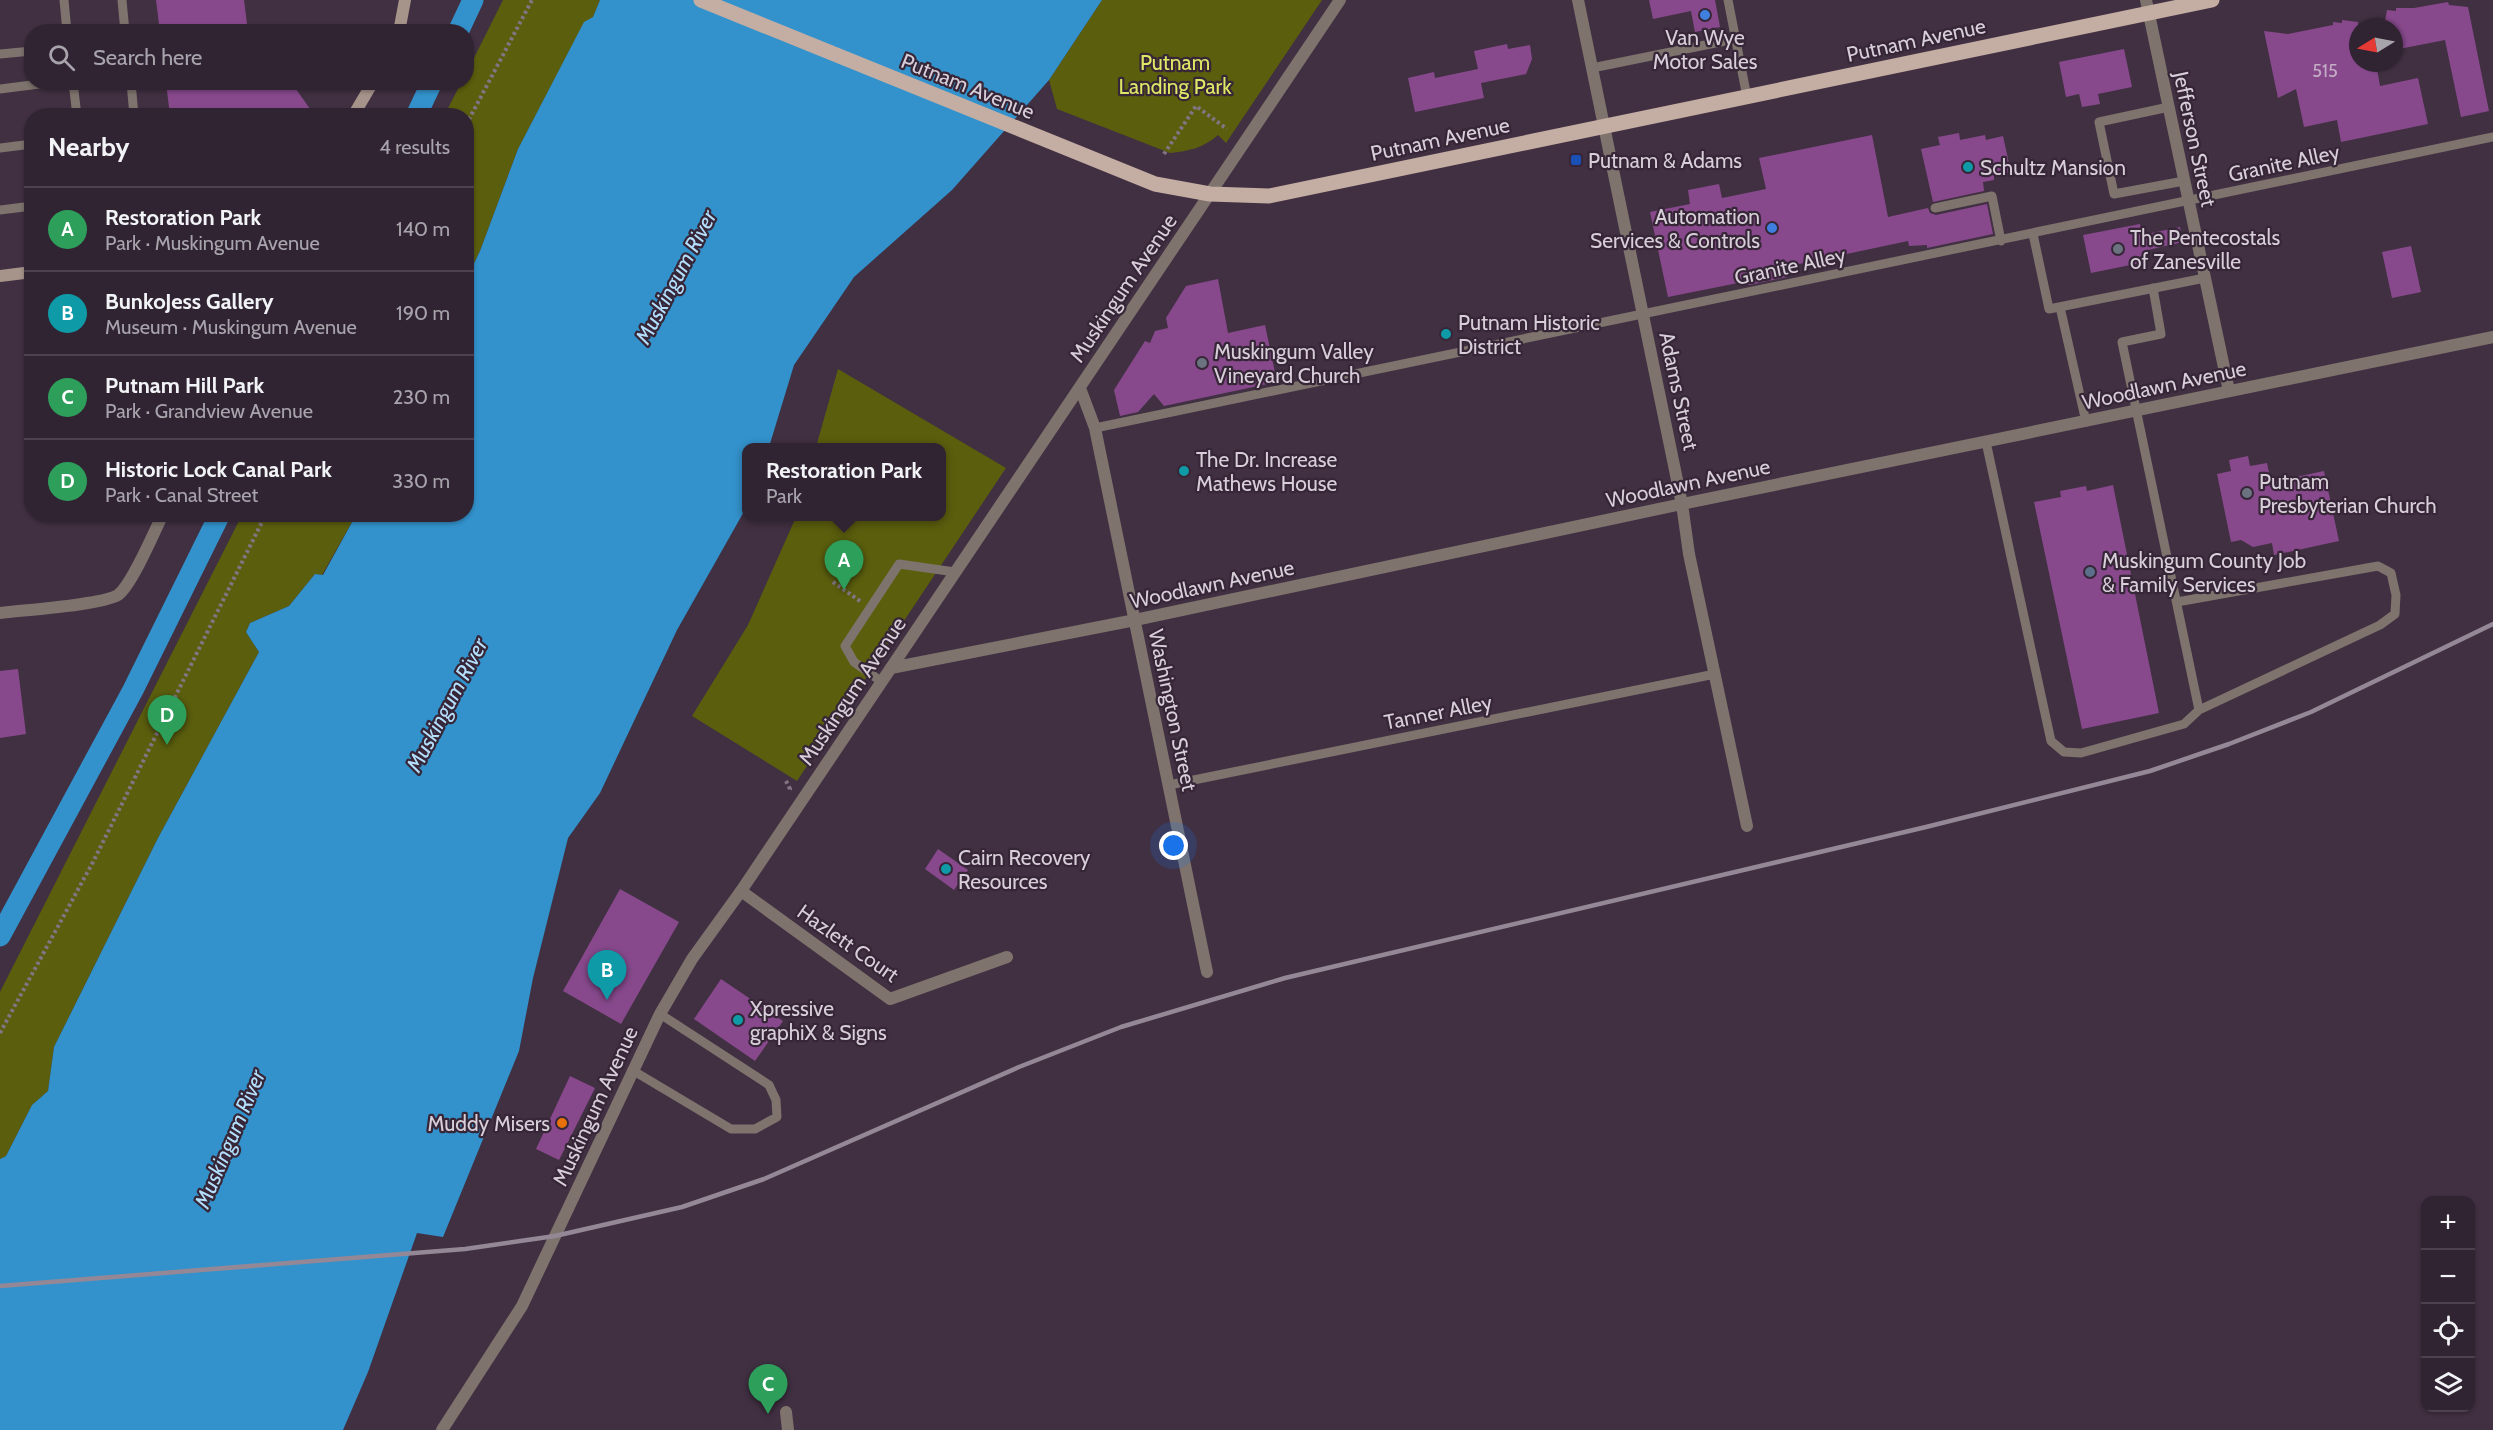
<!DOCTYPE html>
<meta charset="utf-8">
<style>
:root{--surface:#312432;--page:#392c3a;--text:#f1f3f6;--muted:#a8a4ac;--line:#4c414d;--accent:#86bbfb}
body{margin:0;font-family:Cabin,sans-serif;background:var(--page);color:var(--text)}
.controls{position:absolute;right:18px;bottom:18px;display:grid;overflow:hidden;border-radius:12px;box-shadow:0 2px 4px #0004}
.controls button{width:54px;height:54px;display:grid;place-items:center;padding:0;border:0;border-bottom:2px solid var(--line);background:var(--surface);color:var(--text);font:30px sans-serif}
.compass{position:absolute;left:2349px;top:18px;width:54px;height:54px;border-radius:50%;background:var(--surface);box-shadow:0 2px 4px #0004;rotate:260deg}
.you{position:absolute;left:1174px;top:846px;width:21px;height:21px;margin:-15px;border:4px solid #fff;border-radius:50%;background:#1a73e8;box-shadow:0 0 0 9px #1a73e833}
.badge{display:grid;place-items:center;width:39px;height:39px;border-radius:50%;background:var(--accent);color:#fff;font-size:20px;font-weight:700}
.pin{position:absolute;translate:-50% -50px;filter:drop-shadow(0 2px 3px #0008)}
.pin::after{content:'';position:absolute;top:32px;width:21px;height:18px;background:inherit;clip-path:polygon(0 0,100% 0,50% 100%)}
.popup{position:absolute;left:742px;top:443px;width:204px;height:78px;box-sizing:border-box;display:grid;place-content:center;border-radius:12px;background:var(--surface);filter:drop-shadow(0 2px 4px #0005);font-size:20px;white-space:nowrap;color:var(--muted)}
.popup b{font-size:22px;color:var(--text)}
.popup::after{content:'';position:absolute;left:50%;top:100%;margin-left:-12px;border:12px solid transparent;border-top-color:var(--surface)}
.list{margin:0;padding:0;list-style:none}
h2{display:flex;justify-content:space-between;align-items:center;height:78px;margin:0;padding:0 24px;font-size:26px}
h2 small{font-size:20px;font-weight:400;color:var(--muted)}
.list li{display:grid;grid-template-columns:39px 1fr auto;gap:18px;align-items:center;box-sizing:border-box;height:84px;padding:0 24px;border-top:2px solid var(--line)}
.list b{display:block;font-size:22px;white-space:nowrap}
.list p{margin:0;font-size:20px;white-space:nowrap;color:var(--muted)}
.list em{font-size:20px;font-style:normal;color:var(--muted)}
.icon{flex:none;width:33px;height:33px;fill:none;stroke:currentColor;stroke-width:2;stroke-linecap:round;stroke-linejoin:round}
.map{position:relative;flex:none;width:2493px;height:1430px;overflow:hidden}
.search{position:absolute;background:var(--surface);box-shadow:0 2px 4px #0004;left:24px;top:24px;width:450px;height:66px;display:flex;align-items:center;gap:15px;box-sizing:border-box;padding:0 21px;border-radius:24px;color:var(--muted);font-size:22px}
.panel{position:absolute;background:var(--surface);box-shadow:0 2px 4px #0004;left:24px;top:108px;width:450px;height:414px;border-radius:24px}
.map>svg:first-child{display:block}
.green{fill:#5a5e0d}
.water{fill:#3392cc}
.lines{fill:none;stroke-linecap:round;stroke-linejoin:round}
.canal{stroke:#3392cc;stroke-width:21}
.building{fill:#87498c}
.path{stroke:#837584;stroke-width:4;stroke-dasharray:3 3;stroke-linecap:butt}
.service{stroke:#7e736d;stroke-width:9}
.minor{stroke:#7e736d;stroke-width:12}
.tertiary{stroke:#7e736d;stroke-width:12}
.secondary{stroke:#a6948b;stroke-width:12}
.primary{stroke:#c4ada2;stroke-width:15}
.rail{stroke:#958896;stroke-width:4.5}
.shop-dot{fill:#3f7fe0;stroke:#362637;stroke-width:2}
.transit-dot{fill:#1a4fb4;stroke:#362637;stroke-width:2}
.culture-dot{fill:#0f9aa8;stroke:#362637;stroke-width:2}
.worship-dot{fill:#6b7280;stroke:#362637;stroke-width:2}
.service-dot{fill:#5c6f8a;stroke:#362637;stroke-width:2}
.food-dot{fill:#e8710a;stroke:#362637;stroke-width:2}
.labels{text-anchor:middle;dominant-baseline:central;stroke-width:4.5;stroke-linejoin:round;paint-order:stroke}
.number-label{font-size:18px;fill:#c4adc6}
.poi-label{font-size:21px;fill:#d8ced9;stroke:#362637;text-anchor:start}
.street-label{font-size:21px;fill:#d8ced9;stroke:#362637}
.park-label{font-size:21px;fill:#dfe866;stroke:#362637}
.water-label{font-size:22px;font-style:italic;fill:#b4dffd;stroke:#362637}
</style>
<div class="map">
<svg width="2493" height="1430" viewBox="0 0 2493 1430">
<rect width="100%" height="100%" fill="#413042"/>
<path class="green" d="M503,0h97l-7,17 -9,6 -66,126 -38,102 -13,27 -1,-162h-22l17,-33 5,-1 1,-10z
M1102,0h220l-96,143 -8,-8c-15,13 -29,16 -48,18l-113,-44 -8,-29z
M838,369l168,99 -209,313 -105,-65 56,-91 48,-108 146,-1v-68l-126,-1z
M242,515h114l-34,60 -7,-1 -26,32 -39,17 -4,9 13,20 -101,186 -104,209 -6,44 -16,14 -26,51 -6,3v-167z"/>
<path class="water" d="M600,0h502l-53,80 -97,110 -98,87 -60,88 -25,82 -23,1v60l-69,122 -77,163 -32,45 -35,140 -14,73 -76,186 -26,-4 -49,139 -25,58h-343v-271l6,-3 26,-51 16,-14 6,-44 104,-209 101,-186 -13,-20 4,-9 39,-17 26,-32 8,1 33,-60 110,-1 1,-236 13,-27 38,-102 66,-127 9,-5z"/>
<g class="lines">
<path class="canal" d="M458,32l15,-32
M416,116l16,-34
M0,936l133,-246 87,-176"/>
</g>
<path class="building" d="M156,0h88l4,32h-88z
M1649,0h66l5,27 -25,5 -4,-21 -38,8z
M2448,2l1,3 19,2 21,104 -28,6 -16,-77 -51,10v-23h-10l3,-17 9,1v-3h18z
M2342,20l16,2v41h18l4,23 38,-8 10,46 -87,18 -4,-22 -33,7 -8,-38 -18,9 -14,-67 24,3 45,-9v-3l9,1z
M1507,44l1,5 22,-4 2,14 -6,15 -45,9 3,15 -69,14 -7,-34 26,-6 1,6 43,-9 -4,-18z
M2124,49l8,38 -34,7 2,10 -18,3 -3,-13 -13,3 -7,-35z
M166,82h125l24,34h-145z
M1959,133l1,7 25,-5 1,5 17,-4 8,36 -17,4v4l-11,2 1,9 -51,11 -12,-53 19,-4 -2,-8z
M1872,135l16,82 40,-9 2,5 6,2 51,-11 6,30 -66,14v-3l-18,1 -1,-5 -123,26 2,10 -37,8 -12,-2 -70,14 -18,-85 40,-8 -2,-14 31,-6 3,14 44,-9 -7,-31z
M2140,224l2,11 38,-8 3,15 -35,8 2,11 -59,12 -8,-38z
M2411,246l10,46 -29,6 -10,-46z
M1218,279l10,54 37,-8 12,57 -113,24 -10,-12 -16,18 -18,4 -6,-26 31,-49 5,2 5,-12 13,-3 -2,-10 20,-32z
M2248,456l2,10 17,-3 4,19 53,-11 15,70 -65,14 -2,-12 -19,4 -12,-7 -10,2 -14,-68 14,-3 -2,-11z
M2113,485l46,228 -77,16 -48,-227 27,-5 -1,-6 26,-5 1,5z
M18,669l8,65 -26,4v-67z
M938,849l30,21 -14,20 -29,-21z
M620,889l59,33 -58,102 -58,-33z
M721,979l62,42 -28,40 -61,-42z
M570,1076l25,12 -36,72 -23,-11z"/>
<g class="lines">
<path class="path" d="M466,125l66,-125
M1164,154l32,-48 31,23
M833,582l27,19
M786,781l4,8 -2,2
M0,1033l93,-171 173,-348"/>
<path class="service" d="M64,0l3,32
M122,0l3,32
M1728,0l19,97
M0,54l32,-3
M1592,68l143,-29
M73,82l4,34
M131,82l3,34
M0,89l55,-7
M2169,107l-70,15 15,72 70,-13
M0,148l32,-4
M1935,208l57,-12 9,45
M0,210l32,-4
M2033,234l16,75 156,-31
M2060,307l26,115
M1095,428l1398,-291
M1986,442l65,299 13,11 17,1 103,-29 15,-14 -77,-368 39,-8 -8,-46
M2177,602l201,-36 13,7 5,22 -1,19 -15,11 -181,85
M882,682l-28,-20 -9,-16 54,-82 56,8
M1169,785l546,-111
M632,1070l99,59h24l22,-12 -1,-17 -7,-15 -109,-71"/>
<path class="minor" d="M1578,0l104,504 7,50 58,272
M2146,0l83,391
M1080,388l15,40 112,544
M0,613c23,-3 102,-8 118,-18 14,-10 36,-63 45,-81
M891,668l244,-48 547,-116 811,-167
M741,891l149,108 117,-42
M786,1412l2,18"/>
<path class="tertiary" d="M442,1430l80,-124 138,-292 32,-55 49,-68 599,-891"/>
<path class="secondary" d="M399,32l6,-32
M353,116l20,-34
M0,276l32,-4"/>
<path class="primary" d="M701,0l454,184 55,10 59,2 943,-196"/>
<path class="rail" d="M0,1286l465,-37 90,-13 127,-29 82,-28 255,-112 102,-40 164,-49 641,-151 224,-56 79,-27 82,-32 182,-88"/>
</g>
<g class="shop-dot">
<circle cx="1705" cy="15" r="6"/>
<circle cx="1772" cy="228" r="6"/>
</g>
<rect class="transit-dot" x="1570" y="154" width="12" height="12" rx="3"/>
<g class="culture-dot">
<circle cx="1968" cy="167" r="6"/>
<circle cx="1446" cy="334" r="6"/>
<circle cx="1184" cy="471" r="6"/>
<circle cx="946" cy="869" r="6"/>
<circle cx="738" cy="1020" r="6"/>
</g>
<g class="worship-dot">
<circle cx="2118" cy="249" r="6"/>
<circle cx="1202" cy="363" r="6"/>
<circle cx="2247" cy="493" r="6"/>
</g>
<circle class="service-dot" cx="2090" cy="572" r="6"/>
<circle class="food-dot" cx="562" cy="1123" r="6"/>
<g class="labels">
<g class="number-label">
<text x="2325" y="71">515</text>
</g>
<g class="poi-label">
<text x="1705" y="37" text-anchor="middle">Van Wye<tspan x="1705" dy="24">Motor Sales</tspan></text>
<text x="1588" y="160">Putnam &amp; Adams</text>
<text x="1980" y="167">Schultz Mansion</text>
<text x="1760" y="216" text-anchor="end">Automation<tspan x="1760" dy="24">Services &amp; Controls</tspan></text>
<text x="2130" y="237">The Pentecostals<tspan x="2130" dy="24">of Zanesville</tspan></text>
<text x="1458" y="322">Putnam Historic<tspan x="1458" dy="24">District</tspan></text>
<text x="1214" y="351">Muskingum Valley<tspan x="1214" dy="24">Vineyard Church</tspan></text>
<text x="1196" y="459">The Dr. Increase<tspan x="1196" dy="24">Mathews House</tspan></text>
<text x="2259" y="481">Putnam<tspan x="2259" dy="24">Presbyterian Church</tspan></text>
<text x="2102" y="560">Muskingum County Job<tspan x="2102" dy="24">&amp; Family Services</tspan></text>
<text x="958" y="857">Cairn Recovery<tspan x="958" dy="24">Resources</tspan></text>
<text x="750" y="1008">Xpressive<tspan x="750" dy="24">graphiX &amp; Signs</tspan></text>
<text x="550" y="1123" text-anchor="end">Muddy Misers</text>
</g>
<g class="street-label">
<text transform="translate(1916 40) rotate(-12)">Putnam Avenue</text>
<text transform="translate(968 86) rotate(22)">Putnam Avenue</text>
<text transform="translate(1440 139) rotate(-12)">Putnam Avenue</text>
<text transform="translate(2195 139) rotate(78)">Jefferson Street</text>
<text transform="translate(2284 163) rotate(-12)">Granite Alley</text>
<text transform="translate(1790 266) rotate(-12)">Granite Alley</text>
<text transform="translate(1123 288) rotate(-56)">Muskingum Avenue</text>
<text transform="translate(2164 385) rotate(-12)">Woodlawn Avenue</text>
<text transform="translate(1679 391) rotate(78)">Adams Street</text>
<text transform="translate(1688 483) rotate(-12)">Woodlawn Avenue</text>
<text transform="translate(1212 584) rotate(-12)">Woodlawn Avenue</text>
<text transform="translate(852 691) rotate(-56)">Muskingum Avenue</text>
<text transform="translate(1173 710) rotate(78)">Washington Street</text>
<text transform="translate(1438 712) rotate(-11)">Tanner Alley</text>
<text transform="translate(848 943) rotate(35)">Hazlett Court</text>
<text transform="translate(595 1106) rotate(-65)">Muskingum Avenue</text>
</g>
<g class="park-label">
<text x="1175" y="62">Putnam<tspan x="1175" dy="24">Landing Park</tspan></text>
</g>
<g class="water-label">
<text transform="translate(676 277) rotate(-62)">Muskingum River</text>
<text transform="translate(447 705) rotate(-62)">Muskingum River</text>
<text transform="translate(230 1139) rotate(-67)">Muskingum River</text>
</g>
</g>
</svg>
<div class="controls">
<button>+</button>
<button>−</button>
<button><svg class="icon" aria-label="locate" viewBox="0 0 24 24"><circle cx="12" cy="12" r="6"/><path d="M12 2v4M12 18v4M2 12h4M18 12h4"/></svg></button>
<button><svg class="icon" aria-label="layers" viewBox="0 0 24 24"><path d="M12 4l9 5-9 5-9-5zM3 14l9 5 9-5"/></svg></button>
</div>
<svg class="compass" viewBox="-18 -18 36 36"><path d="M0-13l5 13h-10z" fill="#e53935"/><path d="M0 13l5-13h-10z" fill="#a8a4ac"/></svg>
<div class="you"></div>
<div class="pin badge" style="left:844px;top:590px;background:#2e9e5b">A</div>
<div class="popup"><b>Restoration Park</b>Park</div>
<div class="pin badge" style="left:607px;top:1000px;background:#0f9aa8">B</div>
<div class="pin badge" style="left:768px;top:1414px;background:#2e9e5b">C</div>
<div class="pin badge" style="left:167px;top:745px;background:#2e9e5b">D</div>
<div class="search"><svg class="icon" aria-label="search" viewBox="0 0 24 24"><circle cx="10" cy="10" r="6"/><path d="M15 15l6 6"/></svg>Search here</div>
<section class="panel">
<h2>Nearby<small>4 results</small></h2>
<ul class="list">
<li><span class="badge" style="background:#2e9e5b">A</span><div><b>Restoration Park</b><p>Park · Muskingum Avenue</p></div><em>140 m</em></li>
<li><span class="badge" style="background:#0f9aa8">B</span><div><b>BunkoJess Gallery</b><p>Museum · Muskingum Avenue</p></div><em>190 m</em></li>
<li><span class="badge" style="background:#2e9e5b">C</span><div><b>Putnam Hill Park</b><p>Park · Grandview Avenue</p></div><em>230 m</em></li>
<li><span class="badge" style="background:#2e9e5b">D</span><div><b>Historic Lock Canal Park</b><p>Park · Canal Street</p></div><em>330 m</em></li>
</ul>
</section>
</div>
